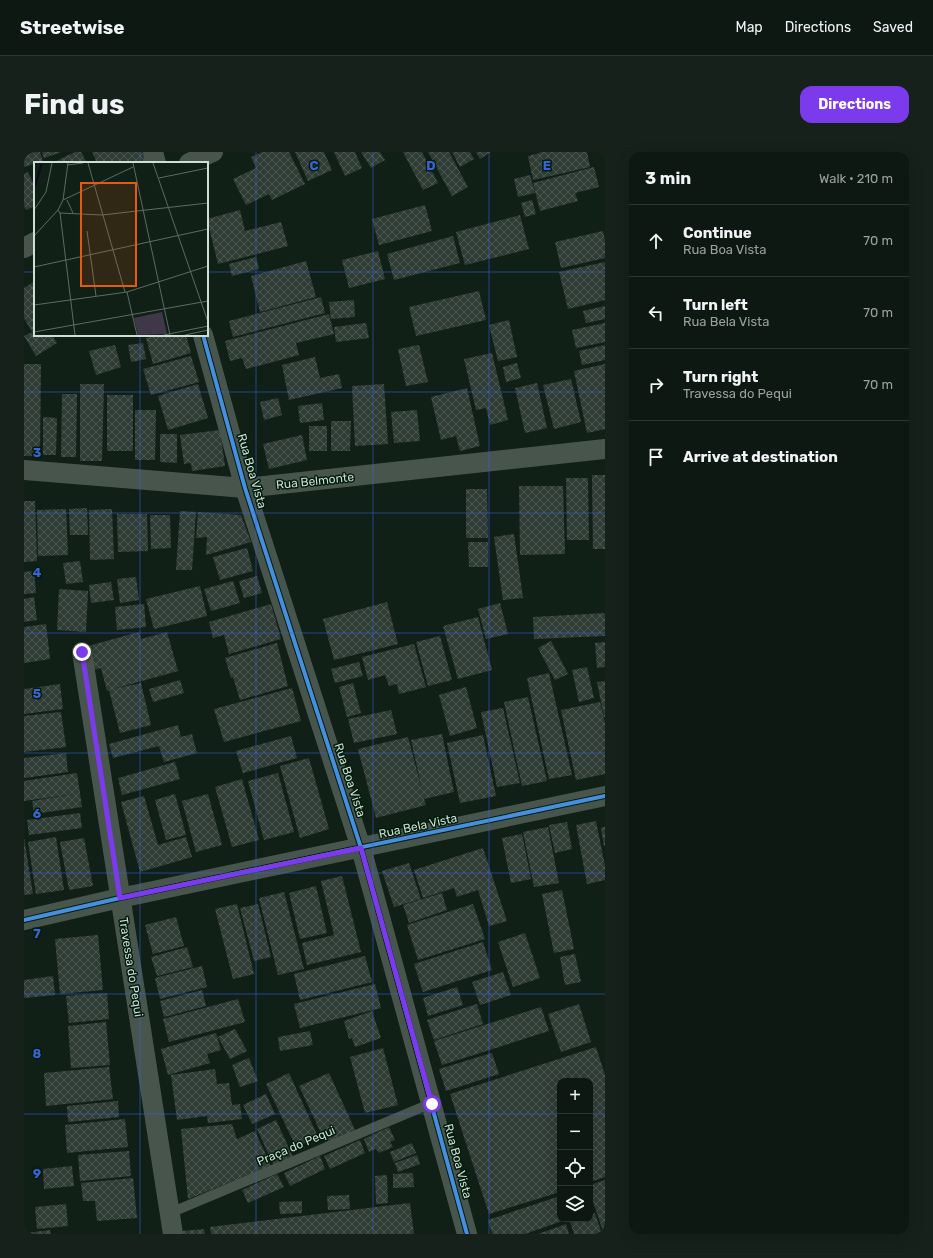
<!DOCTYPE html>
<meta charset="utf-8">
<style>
:root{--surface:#0c1811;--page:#15211a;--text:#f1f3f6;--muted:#9aa09f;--line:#2c3731;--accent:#7c3aed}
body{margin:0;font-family:Rubik,sans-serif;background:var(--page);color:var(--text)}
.controls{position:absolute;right:12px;bottom:12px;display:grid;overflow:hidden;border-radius:8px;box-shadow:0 4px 16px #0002}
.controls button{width:36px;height:36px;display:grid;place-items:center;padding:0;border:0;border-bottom:1px solid var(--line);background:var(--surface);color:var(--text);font:20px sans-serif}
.stop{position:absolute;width:12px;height:12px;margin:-9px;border:3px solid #7c3aed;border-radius:50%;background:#fff}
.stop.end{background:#7c3aed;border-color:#fff;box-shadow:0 1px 4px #0008}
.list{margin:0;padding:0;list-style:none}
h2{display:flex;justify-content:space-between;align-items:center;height:52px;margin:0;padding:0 16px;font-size:17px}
h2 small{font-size:13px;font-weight:400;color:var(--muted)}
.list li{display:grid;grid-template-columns:26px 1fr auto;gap:12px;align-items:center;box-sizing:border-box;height:72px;padding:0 16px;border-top:1px solid var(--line)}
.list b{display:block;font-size:15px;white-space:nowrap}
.list p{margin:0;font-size:13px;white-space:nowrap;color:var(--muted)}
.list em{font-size:13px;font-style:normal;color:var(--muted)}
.icon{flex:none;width:22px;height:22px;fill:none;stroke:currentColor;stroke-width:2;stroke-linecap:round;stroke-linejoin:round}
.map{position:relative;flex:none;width:581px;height:1082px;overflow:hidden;border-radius:12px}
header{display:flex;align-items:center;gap:24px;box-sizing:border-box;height:56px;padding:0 20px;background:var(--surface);border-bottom:1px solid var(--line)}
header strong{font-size:19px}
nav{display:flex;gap:22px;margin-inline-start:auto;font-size:14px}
.intro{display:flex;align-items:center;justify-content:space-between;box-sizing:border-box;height:96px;padding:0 24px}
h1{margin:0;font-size:28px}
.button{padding:10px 18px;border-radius:12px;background:var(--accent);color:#fff;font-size:14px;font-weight:700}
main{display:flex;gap:24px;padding:0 24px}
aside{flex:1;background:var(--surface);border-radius:12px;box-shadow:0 4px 16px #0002}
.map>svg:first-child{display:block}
.building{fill:url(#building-cross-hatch)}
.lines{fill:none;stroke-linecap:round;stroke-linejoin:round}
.service{stroke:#48554d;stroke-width:10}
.minor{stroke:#48554d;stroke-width:20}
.cycleway-casing{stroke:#021c0d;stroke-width:6}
.cycleway{stroke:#468fdf;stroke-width:4}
.route{stroke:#7c3aed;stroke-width:5}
.grid{fill:none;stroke:#3864d7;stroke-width:1;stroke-opacity:0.55}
.labels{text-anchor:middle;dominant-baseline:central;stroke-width:3;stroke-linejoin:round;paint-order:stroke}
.street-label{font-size:12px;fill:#cfdfd4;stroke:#021c0d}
.inset-river{fill:none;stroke:#15081f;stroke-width:2}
.inset-road{fill:none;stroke:#5c6c63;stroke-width:1}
.view{fill:#e8590c;fill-opacity:0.15;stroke:#e8590c;stroke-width:2}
.inset-edge{fill:none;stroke:#cfdfd4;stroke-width:2}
.grid-label{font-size:13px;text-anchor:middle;font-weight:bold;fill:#3864d7;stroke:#021c0d;stroke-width:3;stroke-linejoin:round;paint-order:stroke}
</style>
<header>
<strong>Streetwise</strong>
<nav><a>Map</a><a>Directions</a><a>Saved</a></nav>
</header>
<div class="intro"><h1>Find us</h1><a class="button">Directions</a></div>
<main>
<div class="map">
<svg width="581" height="1082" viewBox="0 0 581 1082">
<defs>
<pattern id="building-cross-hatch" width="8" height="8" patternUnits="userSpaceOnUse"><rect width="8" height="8" fill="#2f3c35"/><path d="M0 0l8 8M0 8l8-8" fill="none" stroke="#4c5851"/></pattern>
</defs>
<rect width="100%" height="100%" fill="#102017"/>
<path class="building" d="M0,0h16l3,9 -19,6z
M18,0h20l-18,6z
M51,0h6l6,11h-35z
M68,0h50l6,11h-51z
M238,0h27l16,32 -33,16 -3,-6 -23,11 -13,-26 23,-11 -5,-11z
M271,0h29l8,18 -24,11z
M310,0h21l7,16 -17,8z
M337,0h19l5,8 -14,8z
M379,0h19l16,31 -15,7z
M404,0h21l19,35 -16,9z
M428,0h18l4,7 -14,8z
M452,0h15l-11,7z
M516,0h47l3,15 -57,13 -5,-24 12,-3z
M570,15l5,20 -24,6 3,8 -38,10 -7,-28z
M4,20l7,15v19l-9,4 -2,-4v-32z
M506,23l5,18 -17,4 -4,-18z
M508,48l4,14 -11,3 -4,-14z
M401,53l7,26 -53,14 -7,-26z
M216,58l5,21 36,-9 7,24 -70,18 -11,-45z
M496,63l9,34 -64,16 -9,-33z
M579,79l2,9v18l-44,10 -6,-26z
M429,84l7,27 -66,17 -7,-26z
M354,99l7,28 -36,9 -7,-28z
M232,105l3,12 -27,7 -3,-12z
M282,109l10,36 -56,15 -9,-36z
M581,110v38l-37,9 -9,-37z
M11,129v54h17l5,8 -21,13 -12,-20 8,-4 -8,-14v-30z
M455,139l7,29 -70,16 -7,-29z
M297,145l4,16 -92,24 -4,-16z
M330,148l1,17 -24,2 -2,-17z
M581,154v13l-19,4 -3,-12z
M305,162l5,20 -38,9 3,12 -53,14 -4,-11 -12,3 -5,-20z
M485,168l8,37 -19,4 -9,-36z
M342,171l3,15 -33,4 -2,-15z
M581,171v19l-29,6 -4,-18z
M134,183h28l5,18 -38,11 -7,-26z
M119,191l3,16 -15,3 -3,-17z
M91,193l6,22 -25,8 -7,-24z
M395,193l9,37 -22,4 -8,-37z
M581,193v15l-23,5 -3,-14z
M468,201l16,67 -18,5 -4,-17 -10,2 -12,-51z
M167,204l8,26 -48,13 -8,-26z
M291,205l5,21 19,-4 3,14 -53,12 -7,-35z
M493,211l4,15 -15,4 -3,-15z
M0,212h17l-1,92h-16z
M581,212v65l-18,4 -13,-62z
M547,227l10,43 -27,7 -11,-44z
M513,231l10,45 -22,5 -10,-45z
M56,232h24l-2,77h-22z
M174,232l10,34 -40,12 -10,-34z
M360,232l4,60 -33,2 -3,-60z
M443,236l13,58 -20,5 -4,-15 -15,4 -10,-43z
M38,242h15l-1,63h-15z
M83,243h26v56h-26z
M254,246l4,17 -18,5 -4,-18z
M298,251l2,17 -24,3 -2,-17z
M111,258h21l-1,50h-20z
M393,258l3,31 -26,2 -3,-31z
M19,265l14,1 -1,37h-13z
M307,269h20l-1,30h-19z
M285,274h18v25h-18z
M196,278l5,36 -33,5 -1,-8 -7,1 -4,-29z
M136,282h17v29l-17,-1z
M278,283l5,25 -38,9 -6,-25z
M568,323h13v74h-12z
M542,326h22l1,62h-22z
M495,334h44l2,68 -45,1z
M442,337h21l1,49h-22z
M0,349h11l2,60 -13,1z
M63,356l1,27h-18l-1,-26z
M42,357l2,46 -30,1 -1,-46z
M88,357l2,50 -24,1 -1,-50z
M156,359l16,1 -4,58h-16z
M174,360l43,3 10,27 -45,13 1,-18 -11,1z
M93,362h30l1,37 -30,1z
M126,363h20l1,33 -20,1z
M490,382l9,64 -20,2 -9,-63z
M444,390h20v25h-19z
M223,396l6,23 -33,9 -7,-23z
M56,409l3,21 -17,2 -3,-21z
M10,419l2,22 -12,1v-22z
M233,424l5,17 -18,5 -5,-17z
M112,425l3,23 -19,3 -3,-24z
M209,429l7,22 -29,8 -7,-22z
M87,430l3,18 -23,3 -2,-18z
M176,434l7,30 -53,13 -8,-30z
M35,437l29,2 -2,41 -29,-2z
M10,445l3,23 -13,2v-23z
M363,450l11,42 -64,16 -11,-41z
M476,451l8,31 -22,5 -8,-30z
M120,452l2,23 -29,3 -2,-23z
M247,452l10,35 -52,15 -5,-19 -11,3 -4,-16z
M581,461v23l-71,3 -1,-22z
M454,465l14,53 -34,9 -15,-53z
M22,472l4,35 -26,4v-36z
M115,480l2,7 26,-7 11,39 -65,18 28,-6 10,42 -31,8 -11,-43 -2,1 -6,-23 -7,2 -6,-24z
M416,484l12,44 -24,6 -12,-44z
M527,489l17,33 -13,6 -17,-32z
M581,490v25l-8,1 -2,-25z
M253,491l11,43 -48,14 -7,-23 -2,1 -6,-20z
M390,492l12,43 -27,7 -2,-10 -8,2 -4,-11 -17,5 -6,-23z
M335,510l4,14 -28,7 -4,-14z
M563,515l7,31 -15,4 -7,-32z
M525,521l23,102 -23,4 -22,-101z
M156,528l4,13 -31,9 -4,-13z
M581,529v36h-1l-7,-35z
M329,531l8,30 -14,4 -8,-30z
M36,532l3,25 -39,5v-25z
M442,535l11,41 -27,8 -11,-41z
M268,536l9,33 -77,21 -10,-33z
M504,545l19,84 -25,5 -18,-84z
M576,550l5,21v51l-29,6 -15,-70z
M479,556l17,75 -23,4 -16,-75z
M367,558l6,24 -43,9 -6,-24z
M37,560l5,35 -42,5v-36z
M154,573l3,12 11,-3 5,19 -33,9 -5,-16 -46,12 -4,-14z
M418,582l12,58 -30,7 2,6 -50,13 -18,-69 50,-12 14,53 -11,-50z
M459,583l13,61 -36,7 -13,-60z
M267,584l6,22 -54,15 -7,-22z
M42,601l2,19 -44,6v-20z
M285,606l20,71 -29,9 -20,-72z
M151,610l5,17 -58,16 -4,-17z
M53,621l5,34 -48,7 -2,-13 42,-7 -50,7v-20z
M254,621l16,59 -30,8 -16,-59z
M218,627l17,61 -27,7 -17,-60z
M151,642l11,41 -20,5 -11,-40z
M184,642l14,51 -26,7 -14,-51z
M120,644l14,49 28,-8 6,20 -52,15 -19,-70z
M56,661l2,15 -53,7 -2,-15z
M572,669l9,45v14l-18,4 -11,-59z
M543,670l5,27 -17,4 -6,-28z
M524,675l11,56 -25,4 -11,-55z
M581,675v19h-1l-3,-18z
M498,682l9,45 -20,4 -9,-45z
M32,685l8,53 -28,4 -8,-52z
M0,686l9,56 -9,1z
M60,686l9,48 -24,4 -9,-48z
M459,696l24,73 -18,5 -11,-36 -21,7 -3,-9 -31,10 -9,-28z
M385,711l12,36 -27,8 -12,-36z
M318,724l19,76 -54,13 -5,-22 32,-8 -13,-54z
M292,734l11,47 -27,6 -11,-46z
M538,738l12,59 -20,4 -12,-59z
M260,740l20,77 -26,6 -19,-77z
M418,741l5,17 -38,13 -6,-18z
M213,752l17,70 -21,5 -18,-70z
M234,752l13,53 -17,4 -14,-53z
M449,752l12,35 -67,21 -11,-35z
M152,765l8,29 -31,8 -8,-29z
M501,781l15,45 -27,9 -15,-45z
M74,783l5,55 -43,4 -5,-55z
M459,790l9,28 -69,22 -9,-28z
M163,795l6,20 -36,9 -6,-19z
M551,802l6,28 -16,3 -5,-28z
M341,804l7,26 -72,18 -6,-26z
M178,814l5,21 -47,12 -5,-21z
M479,820l8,23 -31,10 -8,-23z
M29,824l2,19 -31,3v-18z
M351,832l6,24 -81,20 -6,-24z
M433,835l6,18 -35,11 -5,-18z
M178,838l4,16 -42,11 -4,-16z
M83,841l2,26 -40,4 -3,-27z
M214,847l7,23 -76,20 -6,-23z
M453,852l6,20 -49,16 -7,-20z
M555,852l12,38 -30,10 -13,-38z
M517,855l8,24 -107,34 -8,-24z
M348,859l9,27 -26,9 -3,-9 -3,1 -5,-18z
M82,870l4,43 -39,3 -3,-42z
M211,877l12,22 -17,8 -12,-22z
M286,879l3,14 -33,6 -2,-14z
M192,881l5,17 -14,4 3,9 -42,12 -7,-26z
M572,895l9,28v102l-15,5v-101h-30v111l-71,22 -39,-120z
M359,896l15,57 -33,8 -15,-56z
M468,901l7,21 -53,17 -7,-22z
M225,906l9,23 -18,6 -8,-22z
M85,915l4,32 -67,7 -2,-33z
M191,917l2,15 12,-1 3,22 8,-1 2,15 -34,4 -1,-7 -30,4 -6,-45z
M265,921l29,64 -22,10 -30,-63z
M305,921l26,57 -29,14 -27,-58z
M242,942l9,20 -23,10 -9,-19z
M94,949l1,16 -51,5 -1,-16z
M101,967l3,28 -61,6 -2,-28z
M252,968l17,37 -19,9 -17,-37z
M208,972l5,15 18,-8 16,35 -83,33 -7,-70z
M365,975l6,13 -5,2 3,5 -14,6 -3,-4 -7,3 -5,-13z
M336,988l5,13 -35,16 -6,-13z
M388,991l4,10 -22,9 -4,-10z
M105,999l2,25 -51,5 -2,-26z
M393,1003l3,9 -22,8 -3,-9z
M296,1004l5,13 -35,17 -6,-13z
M48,1014l2,20 -30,3 -1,-20z
M389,1021l1,14 -21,1v-14z
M253,1022l7,13 -36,16 -6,-13z
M363,1023l1,28 -12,1 -1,-28z
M109,1026l4,40 -40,3 -2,-20h-12l-2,-18z
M581,1028v54h-1l-14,-41v-8z
M325,1043l1,14 -22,1 -1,-14z
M536,1044v23h8l-43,15h-33l-4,-14z
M278,1049v12l-22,1 -1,-12z
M386,1051l4,31h-203l-1,-7z
M42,1052l2,22 -31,3 -2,-22z
M571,1061l7,21h-28l-4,-12 8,-3h12v-4z
M542,1072l3,10h-31z
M180,1077l1,5h-23v-3z
M26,1078l1,4h-25v-1z"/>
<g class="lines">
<path class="service" d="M146,1061l262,-110"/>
<path class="minor" d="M129,0l3,11
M165,11l24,-11
M0,96l11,-6
M179,183l42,153 116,360 106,386
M0,318l221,18 360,-39
M58,500l91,582
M0,768l96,-22 485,-102"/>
<defs>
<path id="cycleway" d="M179,183l42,153 116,360 106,386
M0,768l96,-22 485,-102"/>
</defs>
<use href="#cycleway" class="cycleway-casing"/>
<use href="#cycleway" class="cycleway"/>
</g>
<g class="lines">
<path class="route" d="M58,500l38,246 241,-50 71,256"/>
</g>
<path class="grid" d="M116,0v11M232,0v1082M349,0v1082M465,0v1082M0,120h11M183,120h398M116,183v899M0,240h581M0,361h581M0,481h581M0,601h581M0,721h581M0,842h581M0,962h536M566,962h15"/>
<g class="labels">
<g class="street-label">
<text transform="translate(228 319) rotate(74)">Rua Boa Vista</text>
<text transform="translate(291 329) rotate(-6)">Rua Belmonte</text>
<text transform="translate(326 628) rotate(72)">Rua Boa Vista</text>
<text transform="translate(394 674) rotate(-12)">Rua Bela Vista</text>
<text transform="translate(107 815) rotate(81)">Travessa do Pequi</text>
<text transform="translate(272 994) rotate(-23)">Praça do Pequi</text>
<text transform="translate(434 1009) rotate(75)">Rua Boa Vista</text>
</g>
</g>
<g transform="translate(10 10)">
<rect width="174" height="174" fill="#102017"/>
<path d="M128,150l5,22 -29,1 -4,-17z" fill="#403748"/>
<path class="inset-river" d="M0,27l8,-26"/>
<path class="inset-road" d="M54,1l37,129M99,1l37,172M119,1l55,159M33,3l16,-2M125,16l49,-10M29,38l70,-33M33,38l6,13M0,48l12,-18 6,-29M24,48l2,3 42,2 106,-12M26,51l15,122M53,69l9,65M0,74l24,-26 5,-10 5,-37M0,105l174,-38M93,130l10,43M0,143l93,-13 81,-26M0,170l174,-31M130,173l44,-9M151,173l23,-5"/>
<path class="view" d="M47,21h55v103h-55z"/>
<rect width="174" height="174" class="inset-edge"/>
</g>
<g class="grid-label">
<text x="290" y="18">C</text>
<text x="407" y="18">D</text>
<text x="523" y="18">E</text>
<text x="13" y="305">3</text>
<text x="13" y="425">4</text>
<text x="13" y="546">5</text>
<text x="13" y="666">6</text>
<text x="13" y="786">7</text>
<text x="13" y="906">8</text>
<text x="13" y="1026">9</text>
</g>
</svg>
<div class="controls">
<button>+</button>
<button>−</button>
<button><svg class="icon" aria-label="locate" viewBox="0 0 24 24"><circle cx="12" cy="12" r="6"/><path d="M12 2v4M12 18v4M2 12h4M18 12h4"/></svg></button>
<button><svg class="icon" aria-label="layers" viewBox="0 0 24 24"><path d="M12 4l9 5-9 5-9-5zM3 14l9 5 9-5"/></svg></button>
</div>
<div class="stop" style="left:408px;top:952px"></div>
<div class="stop end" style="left:58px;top:500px"></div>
</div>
<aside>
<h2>3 min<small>Walk · 210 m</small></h2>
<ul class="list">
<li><svg class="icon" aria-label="ahead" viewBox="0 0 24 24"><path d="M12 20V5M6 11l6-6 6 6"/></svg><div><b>Continue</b><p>Rua Boa Vista</p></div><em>70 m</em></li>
<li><svg class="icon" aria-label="left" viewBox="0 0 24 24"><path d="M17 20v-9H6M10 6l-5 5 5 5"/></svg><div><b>Turn left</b><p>Rua Bela Vista</p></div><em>70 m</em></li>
<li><svg class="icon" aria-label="right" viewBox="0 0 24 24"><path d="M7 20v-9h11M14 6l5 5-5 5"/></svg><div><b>Turn right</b><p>Travessa do Pequi</p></div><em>70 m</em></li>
<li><svg class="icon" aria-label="arrive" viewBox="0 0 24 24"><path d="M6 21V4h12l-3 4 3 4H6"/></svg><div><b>Arrive at destination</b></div></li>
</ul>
</aside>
</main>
